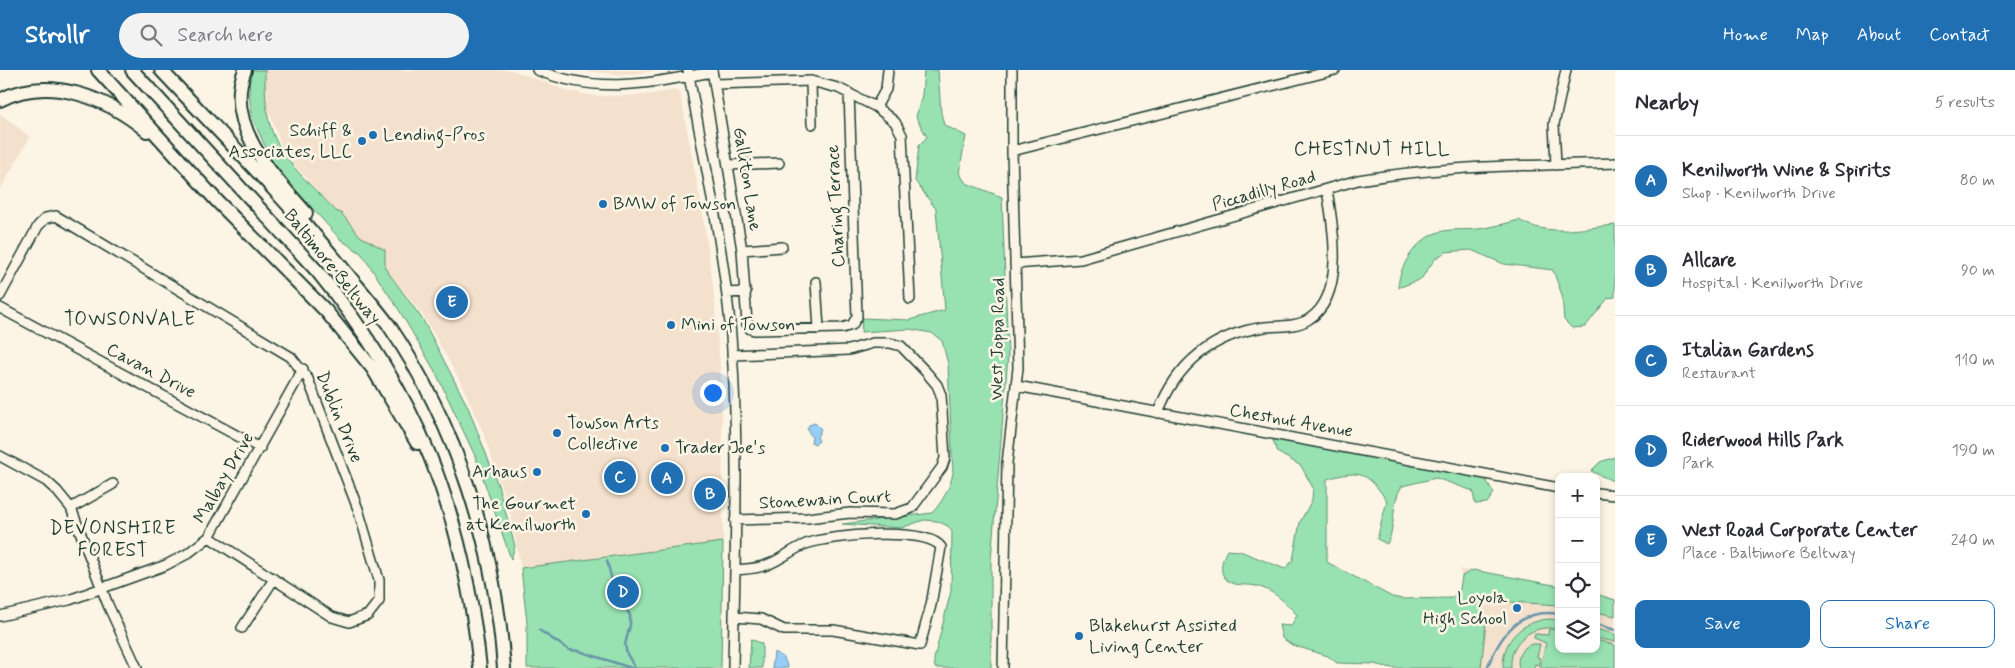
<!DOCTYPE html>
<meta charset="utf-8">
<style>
:root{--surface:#fff;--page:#f2f2f3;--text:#2b2b33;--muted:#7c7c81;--line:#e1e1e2;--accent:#1f6fb2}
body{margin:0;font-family:Mynerve,sans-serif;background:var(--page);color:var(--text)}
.controls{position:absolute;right:15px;bottom:15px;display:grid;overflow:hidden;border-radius:10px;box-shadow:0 2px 8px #0003}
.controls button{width:45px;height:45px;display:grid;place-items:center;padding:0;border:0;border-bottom:1px solid var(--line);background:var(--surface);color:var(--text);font:25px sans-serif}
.you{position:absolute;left:712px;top:322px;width:18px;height:18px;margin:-12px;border:4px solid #fff;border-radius:50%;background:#1a73e8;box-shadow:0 0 0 8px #1a73e833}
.badge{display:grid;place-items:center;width:32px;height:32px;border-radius:50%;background:var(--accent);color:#fff;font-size:16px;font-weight:700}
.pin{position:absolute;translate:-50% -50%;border:2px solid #fff;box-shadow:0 1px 5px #0006}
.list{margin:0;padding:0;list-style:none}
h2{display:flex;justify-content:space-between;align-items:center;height:65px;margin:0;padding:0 20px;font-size:21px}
h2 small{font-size:16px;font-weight:400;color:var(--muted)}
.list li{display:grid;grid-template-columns:32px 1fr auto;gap:15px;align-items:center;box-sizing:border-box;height:90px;padding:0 20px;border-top:1px solid var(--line)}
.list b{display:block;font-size:19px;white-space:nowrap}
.list p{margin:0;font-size:16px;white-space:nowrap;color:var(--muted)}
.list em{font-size:16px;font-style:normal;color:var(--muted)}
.actions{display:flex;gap:10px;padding:15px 20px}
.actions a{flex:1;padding:11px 0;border:1px solid var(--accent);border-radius:10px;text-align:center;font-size:18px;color:var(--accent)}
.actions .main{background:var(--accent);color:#fff}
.icon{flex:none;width:28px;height:28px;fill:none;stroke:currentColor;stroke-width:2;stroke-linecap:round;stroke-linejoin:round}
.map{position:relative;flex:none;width:1615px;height:598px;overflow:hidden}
header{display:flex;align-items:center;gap:30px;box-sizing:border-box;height:70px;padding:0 25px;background:var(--accent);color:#fff}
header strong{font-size:24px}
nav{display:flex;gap:28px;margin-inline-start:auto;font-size:18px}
.search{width:350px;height:45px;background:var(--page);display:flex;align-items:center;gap:12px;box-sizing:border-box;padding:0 18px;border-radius:28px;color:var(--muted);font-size:19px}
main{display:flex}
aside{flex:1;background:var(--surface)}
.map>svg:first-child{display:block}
.built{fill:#f4e1cd}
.green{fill:#98e2b1;stroke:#5c9072}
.water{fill:#97cef6;stroke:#6794a8}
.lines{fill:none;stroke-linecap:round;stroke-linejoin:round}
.stream{stroke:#6794a8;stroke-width:2.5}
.minor-casing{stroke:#1f3d34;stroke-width:12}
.highway-casing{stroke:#1f3d34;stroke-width:16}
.minor{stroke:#fcf5e5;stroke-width:9}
.highway{stroke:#fcf5e5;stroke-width:12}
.poi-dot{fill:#1f6fb2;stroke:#fcf5e5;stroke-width:2}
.labels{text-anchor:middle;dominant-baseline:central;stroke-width:5;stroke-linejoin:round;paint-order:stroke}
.poi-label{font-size:18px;fill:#1f3d34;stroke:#fcf5e5;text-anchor:start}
.street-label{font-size:18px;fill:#1f3d34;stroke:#fcf5e5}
.neighbourhood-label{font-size:19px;letter-spacing:1px;fill:#1f3d34;stroke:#fcf5e5}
</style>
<header>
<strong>Strollr</strong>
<div class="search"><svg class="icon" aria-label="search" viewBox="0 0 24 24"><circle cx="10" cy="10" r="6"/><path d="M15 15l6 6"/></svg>Search here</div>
<nav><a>Home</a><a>Map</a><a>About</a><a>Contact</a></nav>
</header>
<main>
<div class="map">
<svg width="1615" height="598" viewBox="0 0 1615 598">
<rect width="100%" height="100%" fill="#fcf5e5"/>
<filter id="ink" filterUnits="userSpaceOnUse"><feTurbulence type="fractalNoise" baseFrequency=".02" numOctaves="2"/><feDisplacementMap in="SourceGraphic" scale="10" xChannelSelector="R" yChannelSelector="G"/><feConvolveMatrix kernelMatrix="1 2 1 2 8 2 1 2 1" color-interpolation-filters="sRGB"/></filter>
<g filter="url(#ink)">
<path class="built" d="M264,0h248l56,21 27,5 48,-1 34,-5 3,2 22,117 11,76 9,103 1,154 -202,26 -11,-55 -28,-83 -21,-47 -37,-66 -52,-65 -88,-99 -17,-46 -4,-21z
M573,0h87l-34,5z
M1,44l29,23 -30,53v-75z
M1459,499l100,19v61h37v-54l19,3v70h-144l9,-49z"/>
<path class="green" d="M252,0h13c0,17 0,38 5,55 9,33 43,62 66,86l5,2 19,23 25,14v18l38,52 45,87 30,78 17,61 -4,13 -35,-101 -40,-85 -37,-63 -38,-57 -20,-13 -66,-73 -22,-47 -4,-25 1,-21z
M924,0h14l3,43 3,12 22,11 -7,37 7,10 36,14 6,159 -17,204v108h-56l-1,-9 17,-68 1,-59 -4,-6 -11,-5 -13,-1 -23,8 -59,-4 90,-11c11,-12 18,-25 21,-40l-5,-109 -6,-23 -10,-8 -23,-4 -48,3 1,-14 47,2 36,-10 -9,-101 -21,-28 4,-36 8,-8 -11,-20 6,-22z
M1519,150c28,17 65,8 96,5v72l-7,1 -23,29 -13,1 -8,-8 -2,-25 -9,-25 -49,-6 -33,-14 -26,2 -10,7 -14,20 -23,9c1,-22 18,-49 41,-56 14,-4 31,-1 46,-4 11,-2 23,-5 34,-8z
M1272,367l212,40 10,16 -7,10 -12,1 -2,-13 -37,-13 -34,8c-12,18 -5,39 -15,58l-10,-5 10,-38c-19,-28 -26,-32 -60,-22v83l65,35 11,2 49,-1 8,-9 2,-13 11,-6 86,16v19l-81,-5 8,23 -5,45h-89l-19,-4 -36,-1 -9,-7 -36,-11 -10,-7 -3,-13 12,1 6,-11c-11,-13 -24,-25 -41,-29 -8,-2 -17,0 -24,-3 -15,-6 -11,-22 -5,-33l13,1 45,18 8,-9 7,-38 12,-22 1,-12 -12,-22 -24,-14z
M1615,387v25l-24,-11 9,-9z
M723,472l-2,126h-194v-45l-6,-55z
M1596,524l19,6v16l-19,-4z
M1549,549l10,1v9c-26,-6 -50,12 -48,39h-8c-1,-28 19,-47 46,-49z
M1549,559l10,2v18h37v-9l19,5v23h-75l6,-25 -12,-5 1,-4 13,1z
M1596,559l19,5v8l-19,-4z
M751,569l11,5v24h-13z
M1532,574h8l-3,13 3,1 -1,7 -4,-1 -1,4h-15c-3,-11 2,-20 13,-24z"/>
<path class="water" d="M815,353l6,6 -4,8 2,4 -4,3 -4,-2 1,-5 -5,-8 2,-4z
M774,582l10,6 4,10h-16z"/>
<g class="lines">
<path class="stream" d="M607,491l8,31
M619,529l11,16v10l-5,20 2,9 8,14
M1596,554l19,6
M539,560l30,20 10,1 52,17
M1487,598c13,-32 32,-61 72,-54"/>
<defs>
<path id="minor" d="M537,0c61,25 113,13 175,2
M688,0c15,84 34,168 42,254 10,114 5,230 3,344
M712,0l30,180 5,74 3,5 4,1 88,-2 10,-3 5,-8 -8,-224
M888,0l-2,19 -10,18 19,15 7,13 8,164
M811,11l1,43
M715,14l96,-3 27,7 38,19
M1012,81l323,-81
M728,95l51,-2
M1556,95l-2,-41 12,-54
M742,180l40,-3
M1015,194l66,-5 277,-79c86,-15 171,-14 257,-17
M816,212l3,47
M727,223l19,-1
M0,226l38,-70 8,-8 10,-2 235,141 17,22 50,130 21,71v21l-11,14 -19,7 -17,-5 -123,-80
M0,238l260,140
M732,285l117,-5 24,-7h17l11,3 25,26 11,13 4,10 4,63 -3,9 -30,41 -17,6 -45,-1 -43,5 -72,2
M1017,316l542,102
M1158,343c18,-49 55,-79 107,-86 13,-1 33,0 44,-8 37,-23 24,-94 18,-129
M0,386l46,25 11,10 14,17 37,97 29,63
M1596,423l19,2
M71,438l42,-24
M0,546l69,-16 97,-35 21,-11 22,-17 94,-168
M734,547l27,2 23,11h49l87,15 11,-40 10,-58c-15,-21 -111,-12 -135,-3 -13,5 -24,15 -37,20 -11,5 -23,5 -34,6
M242,558l32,-49
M1003,598l4,-205 11,-95 -6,-217v-81"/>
<path id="highway" d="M98,0l119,131 109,110 47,58 44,74
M132,0l185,201c101,123 146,239 163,397
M161,0c60,64 123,127 179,195 16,20 33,39 48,59 69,101 107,222 116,344
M245,0c-22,54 28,106 61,143
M0,30c49,-26 107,-2 147,31"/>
</defs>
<use href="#minor" class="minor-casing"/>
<use href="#highway" class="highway-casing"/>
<use href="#minor" class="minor"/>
<use href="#highway" class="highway"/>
</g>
</g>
<g class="poi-dot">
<circle cx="373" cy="65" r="5"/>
<circle cx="362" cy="71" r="5"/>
<circle cx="603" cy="134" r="5"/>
<circle cx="671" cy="255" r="5"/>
<circle cx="557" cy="363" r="5"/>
<circle cx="665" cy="378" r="5"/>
<circle cx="537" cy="402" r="5"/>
<circle cx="586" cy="444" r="5"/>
<circle cx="1517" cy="538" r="5"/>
<circle cx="1079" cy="566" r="5"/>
</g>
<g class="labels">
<g class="poi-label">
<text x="352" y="61" text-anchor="end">Schiff &amp;<tspan x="352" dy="21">Associates, LLC</tspan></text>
<text x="383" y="65">Lending-Pros</text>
<text x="613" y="134">BMW of Towson</text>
<text x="681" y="255">Mini of Towson</text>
<text x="567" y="353">Towson Arts<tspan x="567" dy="21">Collective</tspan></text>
<text x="675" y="378">Trader Joe's</text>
<text x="527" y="402" text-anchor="end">Arhaus</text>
<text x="576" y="434" text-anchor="end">The Gourmet<tspan x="576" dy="21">at Kenilworth</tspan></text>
<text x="1507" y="528" text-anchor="end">Loyola<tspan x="1507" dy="21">High School</tspan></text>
<text x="1089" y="556">Blakehurst Assisted<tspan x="1089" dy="21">Living Center</tspan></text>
</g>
<g class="street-label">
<text transform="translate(747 109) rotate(81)">Galliton Lane</text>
<text transform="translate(1264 121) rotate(-16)">Piccadilly Road</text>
<text transform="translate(836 136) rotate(-93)">Charing Terrace</text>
<text transform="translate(332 197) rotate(51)">Baltimore Beltway</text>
<text transform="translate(998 269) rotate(-89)">West Joppa Road</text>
<text transform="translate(151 301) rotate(28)">Cavan Drive</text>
<text transform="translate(339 347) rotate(68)">Dublin Drive</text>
<text transform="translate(1291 351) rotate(10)">Chestnut Avenue</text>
<text transform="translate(224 408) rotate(-60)">Malbay Drive</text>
<text transform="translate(825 430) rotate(-3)">Stonewain Court</text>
</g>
<g class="neighbourhood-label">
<text x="1372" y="79">CHESTNUT HILL</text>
<text x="130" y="249">TOWSONVALE</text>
<text x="113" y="458">DEVONSHIRE<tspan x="113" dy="22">FOREST</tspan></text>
</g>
</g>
</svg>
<div class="controls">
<button>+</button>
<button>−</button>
<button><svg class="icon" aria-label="locate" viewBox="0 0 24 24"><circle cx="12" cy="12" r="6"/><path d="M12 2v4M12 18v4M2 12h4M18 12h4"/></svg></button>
<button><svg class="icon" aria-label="layers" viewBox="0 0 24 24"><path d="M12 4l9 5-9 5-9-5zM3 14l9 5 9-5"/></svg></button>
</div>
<div class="you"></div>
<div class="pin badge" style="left:667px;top:408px">A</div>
<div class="pin badge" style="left:710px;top:424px">B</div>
<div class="pin badge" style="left:620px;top:407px">C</div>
<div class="pin badge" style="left:623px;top:522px">D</div>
<div class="pin badge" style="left:452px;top:232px">E</div>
</div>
<aside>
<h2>Nearby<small>5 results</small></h2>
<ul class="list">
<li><span class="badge">A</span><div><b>Kenilworth Wine &amp; Spirits</b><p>Shop · Kenilworth Drive</p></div><em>80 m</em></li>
<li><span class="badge">B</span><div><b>Allcare</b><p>Hospital · Kenilworth Drive</p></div><em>90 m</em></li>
<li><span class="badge">C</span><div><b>Italian Gardens</b><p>Restaurant</p></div><em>110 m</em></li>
<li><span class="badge">D</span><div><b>Riderwood Hills Park</b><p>Park</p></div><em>190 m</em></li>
<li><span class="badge">E</span><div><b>West Road Corporate Center</b><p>Place · Baltimore Beltway</p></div><em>240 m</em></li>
</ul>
<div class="actions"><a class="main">Save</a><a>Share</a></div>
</aside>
</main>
